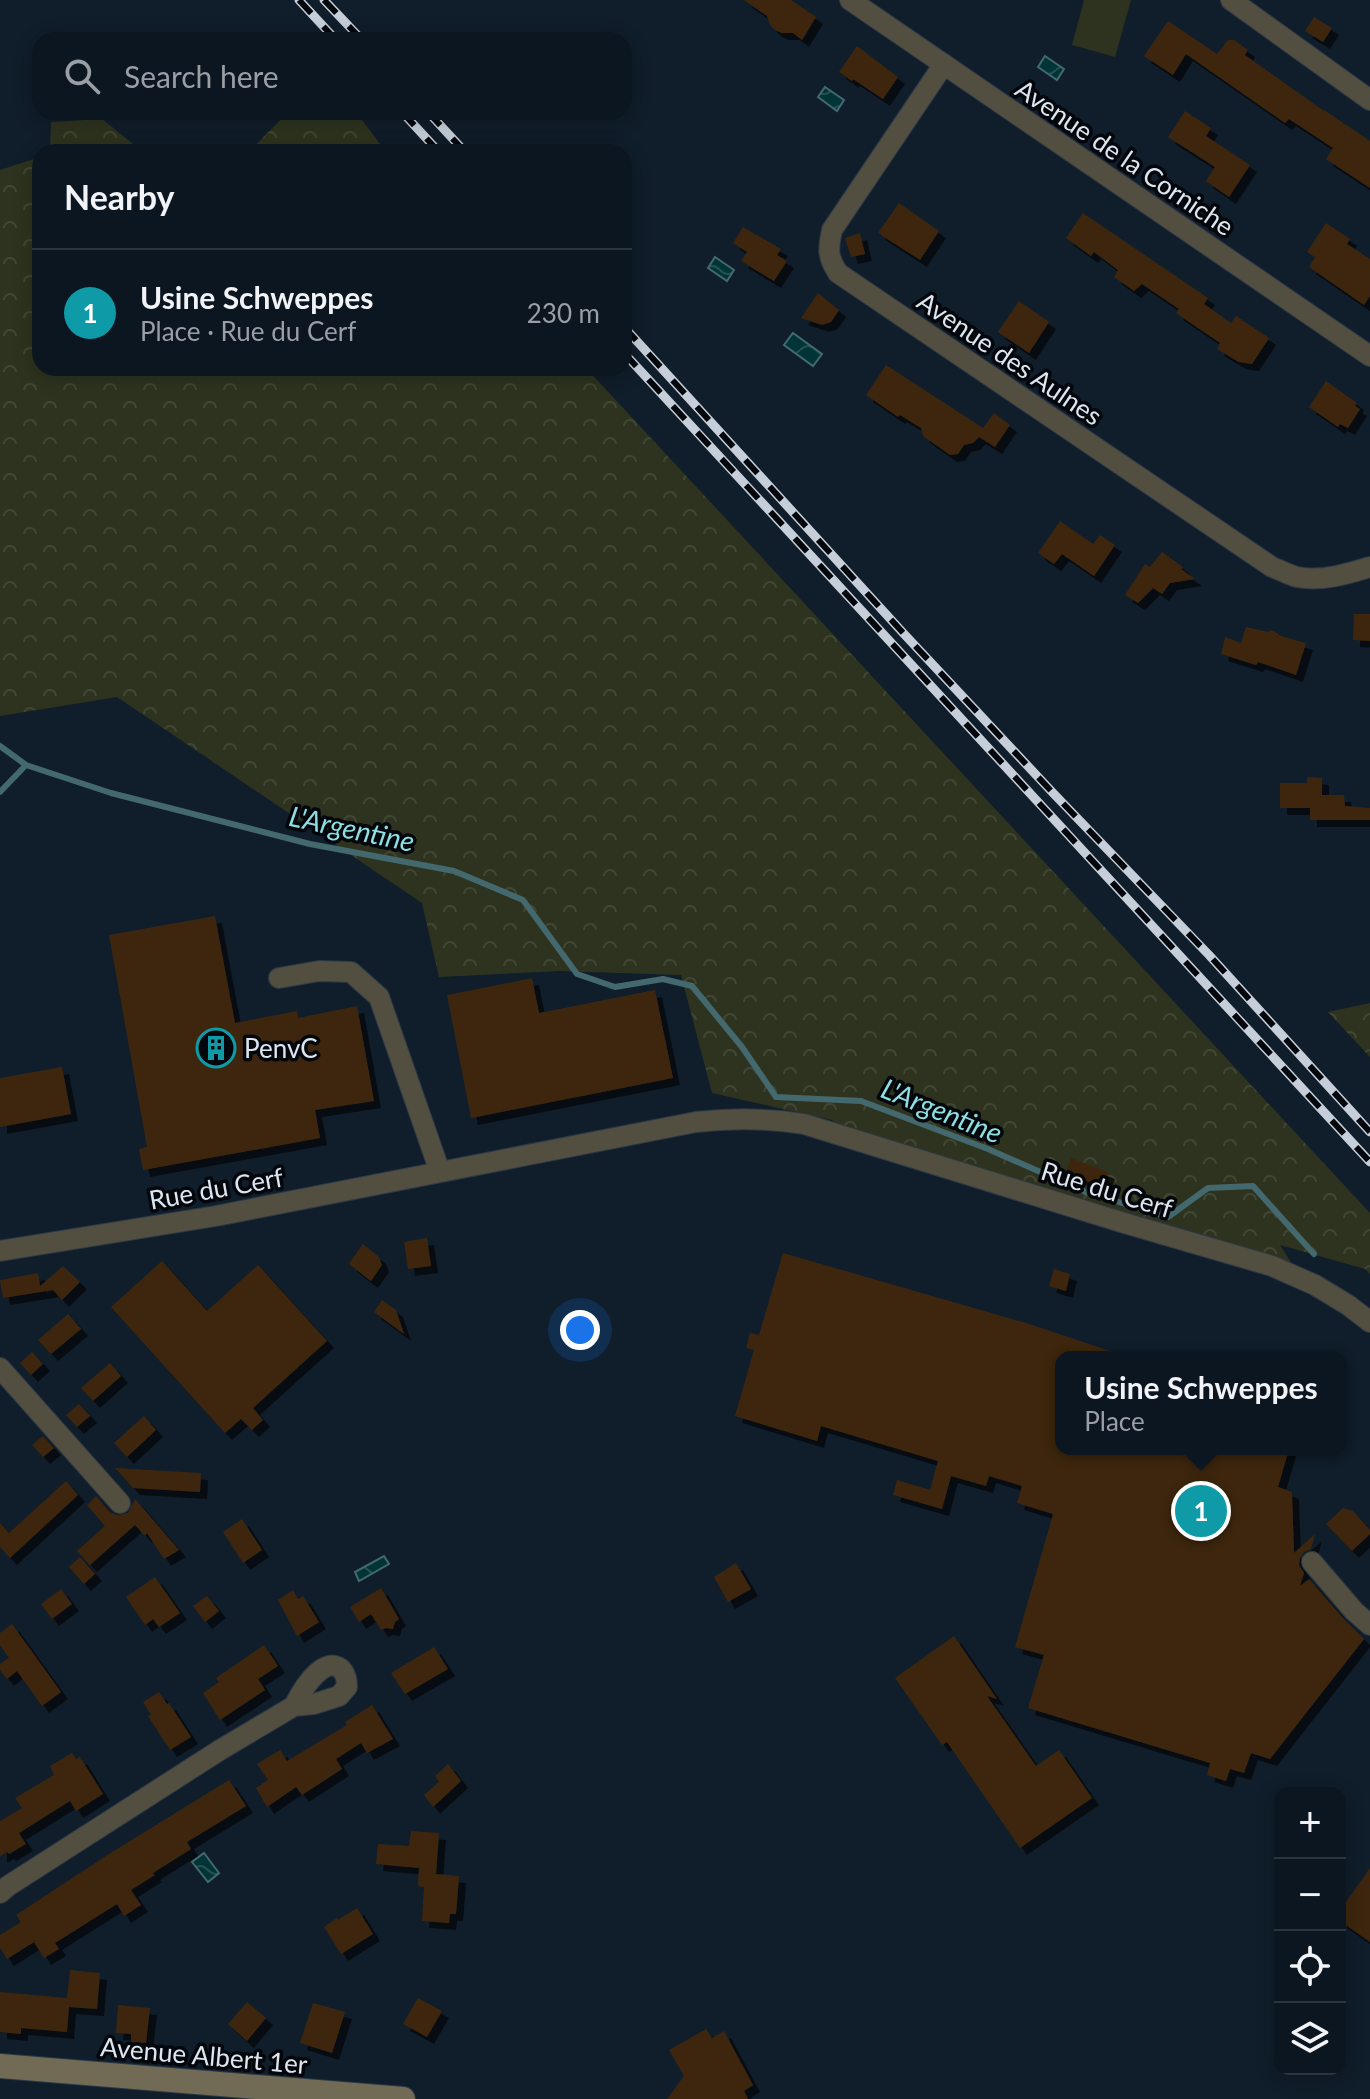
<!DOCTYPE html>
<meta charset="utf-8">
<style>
:root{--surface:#0c1620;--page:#1a232d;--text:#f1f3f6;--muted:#9a9fa5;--line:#2c353e;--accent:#0b8043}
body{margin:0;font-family:Lato,sans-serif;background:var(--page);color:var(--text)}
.controls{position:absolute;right:24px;bottom:24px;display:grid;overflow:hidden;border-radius:16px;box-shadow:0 4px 20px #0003}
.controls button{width:72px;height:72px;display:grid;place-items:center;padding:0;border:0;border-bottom:2px solid var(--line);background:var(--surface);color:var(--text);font:40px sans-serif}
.you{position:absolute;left:580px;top:1330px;width:28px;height:28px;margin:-20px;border:6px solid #fff;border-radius:50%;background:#1a73e8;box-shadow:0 0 0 12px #1a73e833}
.badge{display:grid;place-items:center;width:52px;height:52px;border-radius:50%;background:var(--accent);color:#fff;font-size:26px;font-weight:700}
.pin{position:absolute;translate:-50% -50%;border:4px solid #fff;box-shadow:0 2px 8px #0006}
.popup{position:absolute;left:1055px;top:1351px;width:292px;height:104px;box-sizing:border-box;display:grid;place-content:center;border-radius:16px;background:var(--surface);filter:drop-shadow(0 2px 6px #0005);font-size:26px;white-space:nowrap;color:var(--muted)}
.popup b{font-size:30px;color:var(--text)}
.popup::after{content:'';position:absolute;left:50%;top:100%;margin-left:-16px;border:16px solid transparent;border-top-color:var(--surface)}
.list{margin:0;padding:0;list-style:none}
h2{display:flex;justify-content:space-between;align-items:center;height:104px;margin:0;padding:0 32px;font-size:34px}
h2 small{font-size:26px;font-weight:400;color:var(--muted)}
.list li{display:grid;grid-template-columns:52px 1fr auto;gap:24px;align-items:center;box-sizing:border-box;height:128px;padding:0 32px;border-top:2px solid var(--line)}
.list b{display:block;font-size:30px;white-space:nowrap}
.list p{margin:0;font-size:26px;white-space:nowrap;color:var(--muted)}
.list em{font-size:26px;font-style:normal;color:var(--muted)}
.icon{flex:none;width:44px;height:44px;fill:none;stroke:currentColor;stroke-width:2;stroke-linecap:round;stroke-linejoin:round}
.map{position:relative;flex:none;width:1370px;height:2099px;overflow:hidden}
.search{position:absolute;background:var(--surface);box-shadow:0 4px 20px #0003;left:32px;top:32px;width:600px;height:88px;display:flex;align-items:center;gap:20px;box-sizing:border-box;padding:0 28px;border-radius:24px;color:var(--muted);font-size:30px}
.panel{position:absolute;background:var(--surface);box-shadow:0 4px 20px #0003;left:32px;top:144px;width:600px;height:232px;border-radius:24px}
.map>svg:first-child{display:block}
.forest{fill:url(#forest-crowns)}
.garden{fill:#2e331f}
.water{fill:url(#water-waves);stroke:#43696e;stroke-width:2}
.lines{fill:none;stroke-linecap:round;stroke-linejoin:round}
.stream{stroke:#43696e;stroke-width:6}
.building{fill:#3d270e;filter:url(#shadow)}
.minor-casing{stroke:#2d3946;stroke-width:22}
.secondary-casing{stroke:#2d3946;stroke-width:26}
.minor{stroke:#524e40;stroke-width:20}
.secondary{stroke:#716b55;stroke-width:24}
.rail-casing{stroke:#c6cfd9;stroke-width:9}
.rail{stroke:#03070c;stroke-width:6;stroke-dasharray:18;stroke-linecap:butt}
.labels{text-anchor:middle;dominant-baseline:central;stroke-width:7;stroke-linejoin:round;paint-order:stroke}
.street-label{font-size:26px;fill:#dde6ef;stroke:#03070c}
.poi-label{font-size:26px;fill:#dde6ef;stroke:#03070c;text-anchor:start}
.water-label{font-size:28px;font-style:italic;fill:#8ddfe2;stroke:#03070c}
</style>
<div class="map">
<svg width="1370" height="2099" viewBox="0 0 1370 2099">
<defs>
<pattern id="forest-crowns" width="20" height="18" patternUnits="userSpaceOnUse" patternTransform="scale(2)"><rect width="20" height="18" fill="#2e331f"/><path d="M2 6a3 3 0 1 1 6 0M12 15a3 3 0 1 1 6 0" fill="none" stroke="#424735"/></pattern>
<pattern id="water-waves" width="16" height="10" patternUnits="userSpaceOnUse" patternTransform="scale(2)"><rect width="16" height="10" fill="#013437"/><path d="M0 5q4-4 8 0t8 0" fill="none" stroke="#265154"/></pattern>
<filter id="shadow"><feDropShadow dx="7" dy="7" stdDeviation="0" flood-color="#0009"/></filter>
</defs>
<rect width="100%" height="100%" fill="#101d2a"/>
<path class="forest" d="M288,112h68l30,40h-137z
M102,119l41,33h-93l1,-30z
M40,157v211h546l784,845v61l-5,-5 -85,-24 14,22 -453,-138 -9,-9 -120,-27 -31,-118 -122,-4 -120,6 -17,-74 -305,-206 -117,19v-546z
M1370,1003v54l-42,-45z"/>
<path class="garden" d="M1084,0h47l-16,57 -43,-12z"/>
<path class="water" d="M1045,56l19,13 -7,11 -19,-13z
M825,87l19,13 -7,11 -19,-14z
M715,257l19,13 -7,11 -19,-13z
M793,333l29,21 -9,12 -29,-21z
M384,1556l5,8 -30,17 -4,-9z
M204,1853l15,20 -11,9 -16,-20z"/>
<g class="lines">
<path class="stream" d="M0,746l26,19 85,28 199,51 144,27 69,29 54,74 38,13 48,-8 29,7 50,61 34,50 85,4 127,48 98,43 82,25 40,-29 45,-2 61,68
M0,792l26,-27"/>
</g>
<path class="building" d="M744,0h47l25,17 -14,23 -9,-7h-11l-7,-3 -5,-5 -3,-9z
M1314,17l18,11 -9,14 -18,-11z
M1168,21l49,33 11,-14h6l14,10 -3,5 79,56v-1l46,31v47l-44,-29 7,-11 -44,-29 -4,4 -99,-69 -13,21 -29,-19z
M857,46l41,31 -15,22 -30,-20 -1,2 -13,-9z
M1185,111l26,17 -5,8 44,29 -21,32 -23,-16 9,-14 -47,-30z
M899,203l40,28 -19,29 -42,-27z
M1083,213l125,85 -4,6 27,19 5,-7 33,22 -17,26 -13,-2 -22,-13 3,-6 -44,-30 3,-4 -37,-25 -8,7 -20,-14 4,-7 -24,-18 -3,4 -25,-18z
M1326,223l24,16 -3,5 23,15v37l-6,9 -55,-38 6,-10 -8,-5z
M743,227l38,22 -4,6 10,6 -13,20 -33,-20 6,-9 -14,-9z
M860,233l5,21 -14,3 -6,-19z
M818,293l21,17 -8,12 -9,3 -21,-7z
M1019,301l30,21 -20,31 -31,-21z
M886,365l97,63 11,-15 16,12 -15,22 -16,-10 -6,6 -9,2 -6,9 -8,1 -27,-19 -2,-8 -21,-13 -2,2 -32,-22z
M1326,381l31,22 -2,3 5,3 -12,19 -8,-4 -2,3 -29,-20z
M1060,521l33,23 7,-9 15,10 -21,31 -32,-22 -8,10 -16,-11z
M1162,552l21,15 -2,2 14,10 -25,4 -8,11 -9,-6 -15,15 -13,-8 20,-31 5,3z
M1354,614h16v27l-17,-1z
M1246,627l22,5 4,-2 9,6 25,7 -10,32 -38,-13 -2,3 -35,-11 4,-17 16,6z
M1307,777l15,1v17h22l1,11 25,2v12h-60v-12h-30v-25h27z
M215,916l20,107 62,-12 1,7 59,-12 17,95 -59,9 5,28 -177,32 -4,-21 8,-2 -38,-212z
M532,978l7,35 116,-23 18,88 -202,40 -24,-123z
M62,1067l9,47 -71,13v-49z
M1071,1158l37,14 -6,14 -36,-12z
M427,1238l4,28 -23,3 -4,-27z
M363,1244l16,13 3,8 -11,16 -21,-16v-3z
M783,1253l243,70 93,31v3h-58v92h228l-11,38 14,5 2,61 21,-19 -4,15 -7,3 -4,6 -1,7 5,8 -4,13 9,-7 35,40 20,20 -94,120 -19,-6 -7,20 -14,-4 -4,12 -19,-6 3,-12 -182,-55 16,-53 -29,-8 38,-133 -36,-11 5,-17 -33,-10 -3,10 -35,-10 -9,33 -49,-14 4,-15 33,10 8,-29 -117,-35 -4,15 -82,-25 19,-66 -8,-2 4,-15 9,2z
M162,1261l45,50 51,-46 69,76 -74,67 10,12 -11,10 -11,-11 -16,14 -114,-126z
M63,1266l17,16 -18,18 -9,-10 -50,8 -3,-18 38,-7 2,13z
M1054,1269l16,5 -4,17 -17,-5z
M382,1300l14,10 8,24 -30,-22z
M68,1314l13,15 -30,25 -13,-14z
M32,1352l11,12 -12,11 -11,-12z
M110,1363l11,13 -28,25 -12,-13z
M79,1404l11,12 -13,11 -11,-12z
M144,1416l12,14 -29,27 -13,-14z
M43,1436l11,12 -11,9 -11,-12z
M115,1468l86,5 -1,19 -67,-4z
M66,1481l12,14 -68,63 -10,-11v-24l9,10z
M96,1496l14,16 7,3 11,-2 7,-14 44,51 -15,9 -17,-26 -2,3 -10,-11 -45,40 -13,-14 28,-25 -18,-21z
M1343,1508l10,3 17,19v4l-18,17 -26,-27z
M242,1519l20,31 -19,13 -20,-31z
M80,1557l15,17 -11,10 -15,-17z
M736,1563l15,26 -23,13 -14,-25z
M155,1577l25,36 -21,14 -6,-8 -8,6 -19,-28z
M381,1588l18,31 -4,3 -2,7 -7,-1 -5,2 -10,-16 -12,8 -9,-15z
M61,1589l11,15 -20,15 -11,-15z
M293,1590l5,9 5,-3 16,26 -22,14 -19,-36z
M207,1596l12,15 -14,11 -12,-16z
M12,1624l49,68 -19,14 -25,-35 -10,8 -7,-9v-6l9,-6 -9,-13v-12z
M954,1636l43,63 -10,-3 49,70 23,-16 33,48 -72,50 -73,-106 -5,3 -47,-67z
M264,1645l14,21 -20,13 7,11 -45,30 -17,-27 16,-11 -3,-4z
M434,1647l14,22 -43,25 -14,-21z
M159,1692l8,12 2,-1 22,34 -21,13 -22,-34 3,-1 -8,-13z
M372,1705l21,34 -26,14 -6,-10 -25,16 6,10 -40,26 -6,-8 -29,20 -11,-19 12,-8 -11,-16 23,-14 7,11 60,-36 -2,-3z
M72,1753l4,6 4,-2 23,37 -27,17 -6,-10 -51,32 7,11 -17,10 -2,-2 -7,4v-35l22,-13 -7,-10 39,-23 -4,-9z
M448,1764l13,17 -28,26 -9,-12 15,-13 -4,-6z
M229,1780l17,26 -59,36 4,7 -38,24 2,2 -24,15 10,15 -17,11 -7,-12 -62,39 4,6 -15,9 -10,-16 -27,17 -7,-11v-13l21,-13 -5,-7 93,-61z
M411,1831l28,2 -3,41 23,2 -3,38h-6l-1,9 -27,-2 2,-34 -6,-1 1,-18 -43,-4 2,-20 31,2z
M1370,1868v74l-30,-21v-24l6,5z
M357,1908l16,26 -32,20 -17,-27 13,-9 1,2z
M70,1970l30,3 -3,36 -28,-2 -2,25 -46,-4v6l-21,-2v-40l67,6z
M418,1998l24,13 -15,26 -24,-13z
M247,2002l19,16 -19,23 -19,-17z
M313,2003l32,9 -13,41 -32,-10z
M118,2005l32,3 -4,35 -15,-1v-8l-15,-1z
M706,2029l6,9 12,-7 29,54 -9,6 4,8h-81l17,-23 -15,-26z"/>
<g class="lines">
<defs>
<path id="minor" d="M850,0l520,356
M1231,0l139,100
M944,64l-112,166c-4,19 -5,26 6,43l434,294c8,3 17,8 25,10 24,5 50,-3 73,-10
M279,978l40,-7 32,1 28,25 61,175
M0,1251l216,-35 480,-94c37,-4 71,-4 108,2l317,98 151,44 43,19 33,20 22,17
M0,1368l120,135
M1312,1562l42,49 16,14
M0,1893l8,-7 212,-136 74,-44 20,-2 25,-8 8,-9c0,-20 -14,-29 -30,-14 -10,9 -17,21 -23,33"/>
<path id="secondary" d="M0,2066l403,33"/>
</defs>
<use href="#minor" class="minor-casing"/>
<use href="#secondary" class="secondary-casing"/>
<use href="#minor" class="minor"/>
<use href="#secondary" class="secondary"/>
<defs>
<path id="rail" d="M299,0l37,40
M324,0l38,40
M402,112l37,40
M428,112l37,40
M624,327l281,308 149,159 155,161 161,177
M624,353l746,809"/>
</defs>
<use href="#rail" class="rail-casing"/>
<use href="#rail" class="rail"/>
</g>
<defs>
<symbol id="building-ring" viewBox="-11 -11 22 22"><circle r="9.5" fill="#03070c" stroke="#0f9aa8" stroke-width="1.5"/><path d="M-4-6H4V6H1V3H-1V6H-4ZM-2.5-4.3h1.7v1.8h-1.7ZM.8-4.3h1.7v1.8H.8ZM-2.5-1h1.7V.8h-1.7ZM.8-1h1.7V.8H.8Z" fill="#0f9aa8"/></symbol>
</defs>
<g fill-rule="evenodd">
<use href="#building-ring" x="194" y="1026" width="44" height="44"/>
</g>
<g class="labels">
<g class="street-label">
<text transform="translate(1125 157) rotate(34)">Avenue de la Corniche</text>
<text transform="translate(1010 358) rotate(34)">Avenue des Aulnes</text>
<text transform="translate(216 1188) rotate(-10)">Rue du Cerf</text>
<text transform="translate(1107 1189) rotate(17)">Rue du Cerf</text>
<text transform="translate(204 2055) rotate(5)">Avenue Albert 1er</text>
</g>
<g class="poi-label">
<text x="244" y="1048">PenvC</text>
</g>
<g class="water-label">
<text transform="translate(352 828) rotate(12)">L'Argentine</text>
<text transform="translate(942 1110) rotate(22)">L'Argentine</text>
</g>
</g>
</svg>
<div class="controls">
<button>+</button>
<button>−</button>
<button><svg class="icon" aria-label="locate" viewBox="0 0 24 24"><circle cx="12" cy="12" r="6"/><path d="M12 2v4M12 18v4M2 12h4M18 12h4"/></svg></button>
<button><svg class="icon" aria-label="layers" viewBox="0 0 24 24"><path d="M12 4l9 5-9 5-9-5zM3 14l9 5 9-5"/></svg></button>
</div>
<div class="you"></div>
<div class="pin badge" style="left:1201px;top:1511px;background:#0f9aa8">1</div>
<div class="popup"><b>Usine Schweppes</b>Place</div>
<div class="search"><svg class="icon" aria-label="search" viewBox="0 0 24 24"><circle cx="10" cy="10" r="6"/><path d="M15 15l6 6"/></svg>Search here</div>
<section class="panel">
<h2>Nearby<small></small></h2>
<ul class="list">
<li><span class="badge" style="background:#0f9aa8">1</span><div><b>Usine Schweppes</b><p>Place · Rue du Cerf</p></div><em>230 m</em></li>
</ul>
</section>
</div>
